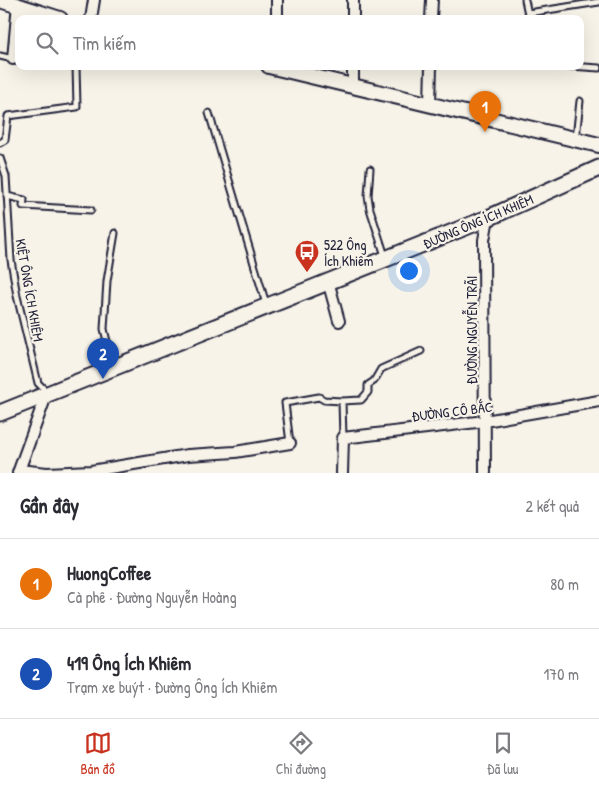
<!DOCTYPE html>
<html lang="vi">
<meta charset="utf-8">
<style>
:root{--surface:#fff;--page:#f7f7f7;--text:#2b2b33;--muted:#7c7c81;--line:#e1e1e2;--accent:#c8321e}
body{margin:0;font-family:"Patrick Hand",sans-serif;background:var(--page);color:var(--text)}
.you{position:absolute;left:408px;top:270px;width:18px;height:18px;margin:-12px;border:4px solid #fff;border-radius:50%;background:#1a73e8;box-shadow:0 0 0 8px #1a73e833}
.badge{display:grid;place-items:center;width:32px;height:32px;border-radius:50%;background:var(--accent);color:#fff;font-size:16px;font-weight:700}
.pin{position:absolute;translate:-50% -41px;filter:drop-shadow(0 1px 2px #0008)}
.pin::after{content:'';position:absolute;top:26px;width:18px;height:15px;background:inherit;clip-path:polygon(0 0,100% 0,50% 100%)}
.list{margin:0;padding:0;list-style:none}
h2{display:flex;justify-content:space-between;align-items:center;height:65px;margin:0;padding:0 20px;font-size:21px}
h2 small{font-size:16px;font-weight:400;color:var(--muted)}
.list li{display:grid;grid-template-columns:32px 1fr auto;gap:15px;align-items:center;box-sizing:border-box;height:90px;padding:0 20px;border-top:1px solid var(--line)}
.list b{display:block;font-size:19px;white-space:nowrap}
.list p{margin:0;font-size:16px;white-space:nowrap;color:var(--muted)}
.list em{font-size:16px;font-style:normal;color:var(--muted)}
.icon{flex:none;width:28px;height:28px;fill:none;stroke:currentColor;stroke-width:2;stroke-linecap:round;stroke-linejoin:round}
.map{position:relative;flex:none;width:599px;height:473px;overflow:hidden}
.search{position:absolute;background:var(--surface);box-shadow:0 5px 20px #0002;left:15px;right:15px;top:15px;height:55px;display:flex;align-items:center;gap:12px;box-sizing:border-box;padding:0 18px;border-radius:10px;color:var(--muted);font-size:19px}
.sheet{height:245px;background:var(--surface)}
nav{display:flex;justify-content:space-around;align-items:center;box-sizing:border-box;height:70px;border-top:1px solid var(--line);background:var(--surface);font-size:14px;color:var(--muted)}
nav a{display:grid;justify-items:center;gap:2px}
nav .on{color:var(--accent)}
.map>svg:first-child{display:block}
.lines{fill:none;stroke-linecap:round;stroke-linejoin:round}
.service-casing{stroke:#22223b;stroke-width:9}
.minor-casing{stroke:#22223b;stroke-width:14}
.tertiary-casing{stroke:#22223b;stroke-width:18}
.secondary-casing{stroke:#22223b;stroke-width:19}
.service{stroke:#f7f3e8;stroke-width:5}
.minor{stroke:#f7f3e8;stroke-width:10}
.tertiary{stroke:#f7f3e8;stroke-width:14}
.secondary{stroke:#f7f3e8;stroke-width:15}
.labels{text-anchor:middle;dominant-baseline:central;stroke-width:4.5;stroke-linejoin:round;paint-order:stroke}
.street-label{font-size:14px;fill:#22223b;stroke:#f7f3e8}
.poi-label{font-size:14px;fill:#22223b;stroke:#f7f3e8;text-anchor:start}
</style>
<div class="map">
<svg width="599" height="473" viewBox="0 0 599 473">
<rect width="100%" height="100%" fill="#f7f3e8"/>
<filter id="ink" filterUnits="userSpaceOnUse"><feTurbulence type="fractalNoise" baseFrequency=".02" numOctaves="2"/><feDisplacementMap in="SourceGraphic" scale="10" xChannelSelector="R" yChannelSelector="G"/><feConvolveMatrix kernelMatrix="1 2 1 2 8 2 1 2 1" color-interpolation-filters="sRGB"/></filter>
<g filter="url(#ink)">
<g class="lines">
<defs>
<path id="service" d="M525,0l4,19
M528,13l71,-11
M0,56l13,3 6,3
M570,66l29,2
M209,113l57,191
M576,138l4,-37
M0,143l5,-3 3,-24 69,-9 -1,-41
M0,158l6,18 5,84 6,36 21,87 9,9
M370,169l-2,27 2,13 15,47
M7,196l17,4 -1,6 68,4
M113,366l-9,-37 3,-48 8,-48
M343,438l-1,-37 19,-1 7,-8v-7l6,-4 7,-12 40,-18
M290,443l-5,-40 34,-6 5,3 18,1"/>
<path id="minor" d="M91,19l3,-19
M277,19v-19
M353,19v-19
M431,19l1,-19
M13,59l5,-55
M353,87v-21
M430,104l1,-38
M328,281l11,40
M19,470l28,3 44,-2 97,-16 47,-3 55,-9
M18,473l29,-80
M342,473l1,-35 142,-17 114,-20
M485,473l-1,-233 4,-22"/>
<path id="tertiary" d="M0,0l60,19
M269,66l330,79"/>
<path id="secondary" d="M0,413l488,-195 111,-50"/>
</defs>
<use href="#service" class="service-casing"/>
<use href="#minor" class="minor-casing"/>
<use href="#tertiary" class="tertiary-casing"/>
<use href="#secondary" class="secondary-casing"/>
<use href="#service" class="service"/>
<use href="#minor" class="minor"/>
<use href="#tertiary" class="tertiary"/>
<use href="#secondary" class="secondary"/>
</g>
</g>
<defs>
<symbol id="bus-pin" viewBox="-11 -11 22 30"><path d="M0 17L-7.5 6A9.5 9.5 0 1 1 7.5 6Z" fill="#c8321e" stroke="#f7f3e8"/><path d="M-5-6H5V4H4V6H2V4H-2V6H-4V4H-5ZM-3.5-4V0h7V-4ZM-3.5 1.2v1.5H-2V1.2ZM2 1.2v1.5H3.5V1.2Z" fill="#fff"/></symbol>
</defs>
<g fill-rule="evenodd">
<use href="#bus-pin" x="293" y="238" width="28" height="38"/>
</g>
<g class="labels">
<g class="street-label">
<text transform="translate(478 221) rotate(-23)">ĐƯỜNG ÔNG ÍCH KHIÊM</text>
<text transform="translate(30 290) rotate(80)">KIỆT ÔNG ÍCH KHIÊM</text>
<text transform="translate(471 330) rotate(-90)">ĐƯỜNG NGUYỄN TRÃI</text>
<text transform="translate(452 411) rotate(-7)">ĐƯỜNG CÔ BẮC</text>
</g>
<g class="poi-label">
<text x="324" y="244">522 Ông<tspan x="324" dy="16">Ích Khiêm</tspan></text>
</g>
</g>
</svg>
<div class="you"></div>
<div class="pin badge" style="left:485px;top:132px;background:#e8710a">1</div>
<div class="pin badge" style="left:103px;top:379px;background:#1a4fb4">2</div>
<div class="search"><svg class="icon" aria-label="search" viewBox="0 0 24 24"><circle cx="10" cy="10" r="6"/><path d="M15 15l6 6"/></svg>Tìm kiếm</div>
</div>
<section class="sheet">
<h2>Gần đây<small>2 kết quả</small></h2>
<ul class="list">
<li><span class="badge" style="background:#e8710a">1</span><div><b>HuongCoffee</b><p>Cà phê · Đường Nguyễn Hoàng</p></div><em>80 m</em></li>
<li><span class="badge" style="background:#1a4fb4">2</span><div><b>419 Ông Ích Khiêm</b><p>Trạm xe buýt · Đường Ông Ích Khiêm</p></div><em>170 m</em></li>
</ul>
</section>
<nav>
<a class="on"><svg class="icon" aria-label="map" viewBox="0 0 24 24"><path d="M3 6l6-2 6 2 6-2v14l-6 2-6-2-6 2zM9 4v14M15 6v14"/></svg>Bản đồ</a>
<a><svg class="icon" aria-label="directions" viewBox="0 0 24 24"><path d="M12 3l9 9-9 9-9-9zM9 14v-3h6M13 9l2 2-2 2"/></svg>Chỉ đường</a>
<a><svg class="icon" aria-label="saved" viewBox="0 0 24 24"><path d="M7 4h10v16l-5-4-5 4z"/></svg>Đã lưu</a>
</nav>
